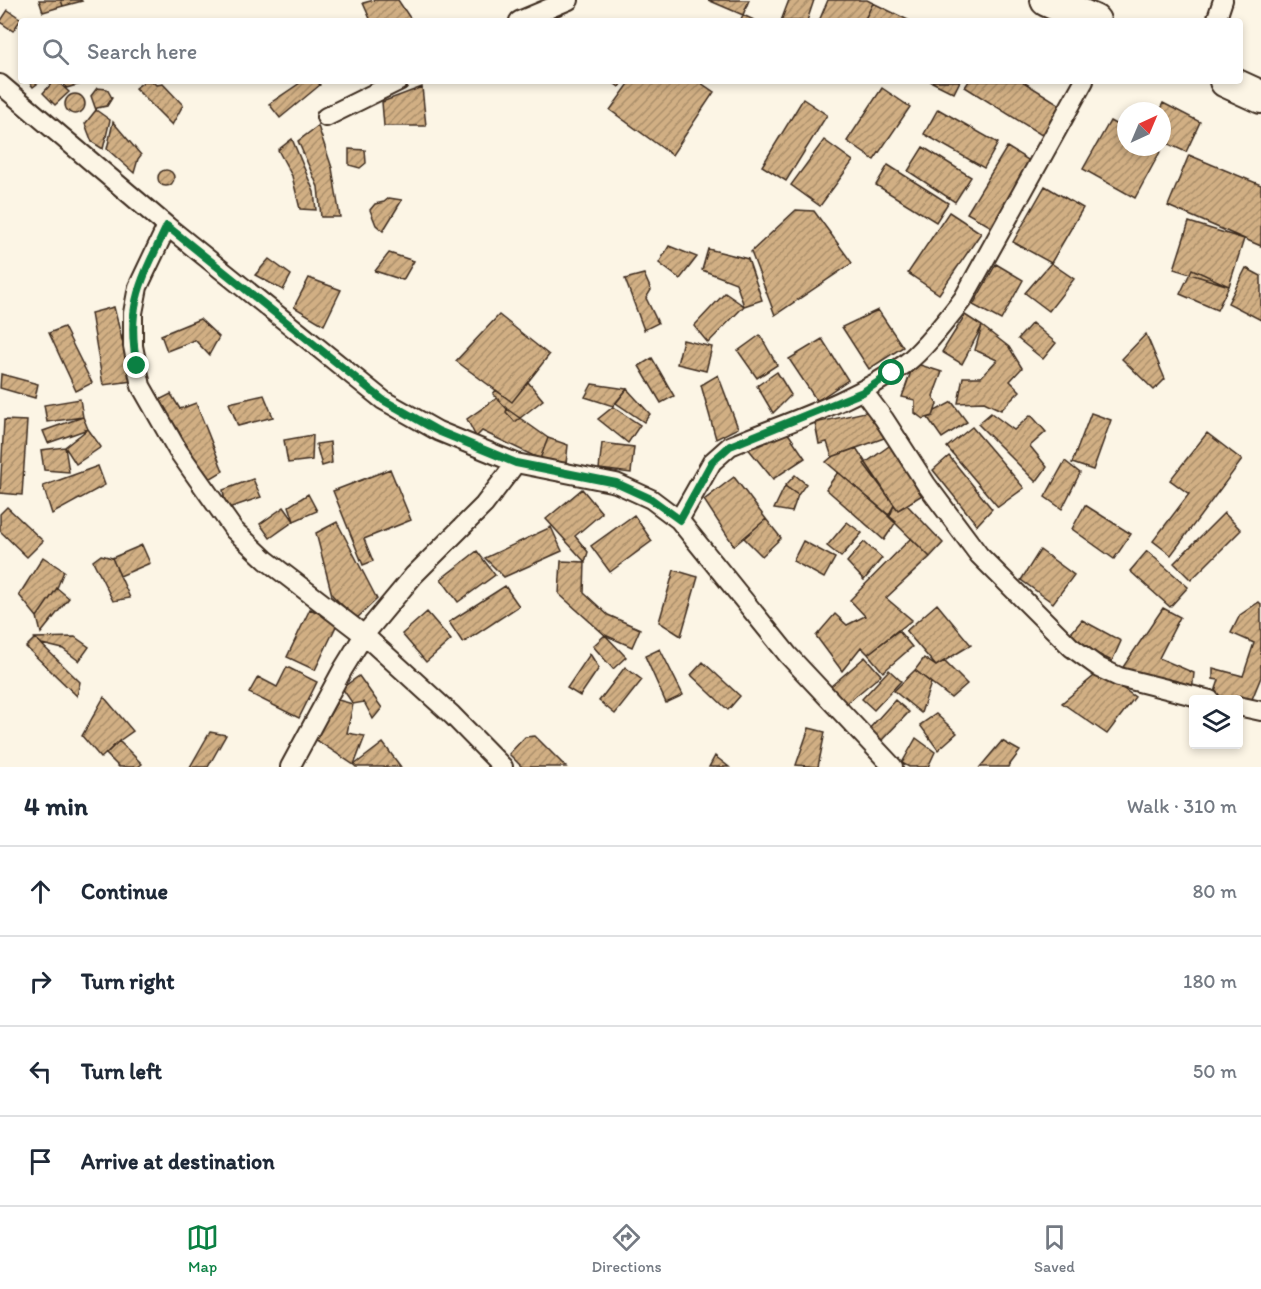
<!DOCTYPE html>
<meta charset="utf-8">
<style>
:root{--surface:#fff;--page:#f2f2f3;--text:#1f2937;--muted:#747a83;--line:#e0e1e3;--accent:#0b8043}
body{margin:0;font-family:Itim,sans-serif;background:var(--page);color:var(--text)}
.controls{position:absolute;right:18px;bottom:18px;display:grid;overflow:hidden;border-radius:6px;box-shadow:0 3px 9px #0003}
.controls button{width:54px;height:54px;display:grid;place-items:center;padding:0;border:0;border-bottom:2px solid var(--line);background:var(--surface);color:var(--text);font:30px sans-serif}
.compass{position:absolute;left:1117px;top:102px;width:54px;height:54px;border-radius:50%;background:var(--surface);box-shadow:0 3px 9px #0003;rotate:44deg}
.stop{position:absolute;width:18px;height:18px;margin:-14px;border:4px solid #0b8043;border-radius:50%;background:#fff}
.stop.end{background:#0b8043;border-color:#fff;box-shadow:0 2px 6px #0008}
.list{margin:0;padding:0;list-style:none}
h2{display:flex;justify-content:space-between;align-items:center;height:78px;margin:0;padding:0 24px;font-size:26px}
h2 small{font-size:20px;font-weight:400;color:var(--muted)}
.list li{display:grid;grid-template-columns:39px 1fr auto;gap:18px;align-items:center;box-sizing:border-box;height:90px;padding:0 24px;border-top:2px solid var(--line)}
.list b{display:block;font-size:22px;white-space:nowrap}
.list em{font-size:20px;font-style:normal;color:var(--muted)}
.icon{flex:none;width:33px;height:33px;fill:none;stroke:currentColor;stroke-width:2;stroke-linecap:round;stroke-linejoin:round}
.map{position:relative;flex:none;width:1261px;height:767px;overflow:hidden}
.search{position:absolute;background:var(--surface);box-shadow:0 3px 9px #0003;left:18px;right:18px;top:18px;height:66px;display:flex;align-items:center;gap:15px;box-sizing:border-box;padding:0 21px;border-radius:6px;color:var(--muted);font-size:22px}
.sheet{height:438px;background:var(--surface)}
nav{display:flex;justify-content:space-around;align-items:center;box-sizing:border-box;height:84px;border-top:2px solid var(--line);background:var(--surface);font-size:16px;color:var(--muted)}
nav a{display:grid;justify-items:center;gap:3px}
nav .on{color:var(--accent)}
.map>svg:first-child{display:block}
.building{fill:url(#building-hatch);stroke:#3b2a1e;stroke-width:1.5}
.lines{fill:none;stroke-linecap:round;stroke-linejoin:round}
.street-casing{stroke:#3b2a1e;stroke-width:22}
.highway-casing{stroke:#3b2a1e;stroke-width:36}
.street{stroke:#fcf5e5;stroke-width:18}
.highway{stroke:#fcf5e5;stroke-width:32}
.route{stroke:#0b8043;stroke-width:8}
</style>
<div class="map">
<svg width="1261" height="767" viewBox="0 0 1261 767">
<defs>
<pattern id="building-hatch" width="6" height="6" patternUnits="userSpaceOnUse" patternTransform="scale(1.5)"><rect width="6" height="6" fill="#d1af84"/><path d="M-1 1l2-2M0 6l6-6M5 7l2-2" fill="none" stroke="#ab8f6b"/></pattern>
</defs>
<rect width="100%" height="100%" fill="#fcf5e5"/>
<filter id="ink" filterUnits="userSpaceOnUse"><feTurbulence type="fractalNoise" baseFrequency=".0167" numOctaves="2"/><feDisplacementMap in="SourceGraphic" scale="12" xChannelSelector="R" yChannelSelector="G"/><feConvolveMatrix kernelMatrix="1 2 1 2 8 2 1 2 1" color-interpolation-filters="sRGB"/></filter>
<g filter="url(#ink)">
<path class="building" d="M39,0h22l2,6 -20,6z
M61,0h20l1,1 -19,5z
M374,0h24l14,21h-41l-8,-18z
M708,0h41l-6,15z
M789,0h25l-7,21h-26z
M828,0h39l6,3 -9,18h-45z
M873,3l35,17 -1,1h-43z
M8,10l13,9 -8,12 -13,-9z
M743,15l13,6h-16z
M28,81h13l-8,6z
M54,81h3l12,11 -14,13 -12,-12z
M63,81h29l-26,7z
M145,81h7l4,4 7,-1 20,21 -11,20 -37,-37z
M303,81h14l3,4 -40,33 -11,-14z
M611,81h12l-4,6z
M631,81h67l16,11 -42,63 -62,-45z
M930,81h30l-6,12z
M969,81h53l45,28 -19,30 -83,-52z
M422,87l4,39h-42l-2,-24z
M97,88l10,1 5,9 -5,8 -10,2 -1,2 -5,-14z
M882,88l28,19 -36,53 -27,-19z
M65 104a10 10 0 1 1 20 0a10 10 0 1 1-20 0Z
M803,99l24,16 -41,66 -24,-15z
M1163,103l37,19 -14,30 -24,-11v-30h-3z
M938,109l60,34 -14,25 -60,-34z
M96,110l14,10 -7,29 -11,-7 -7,-18z
M1110,121l16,9v17h30l5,3 -26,48 -52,-29z
M113,122l28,33 -3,4 -4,14 -27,-24z
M318,126l14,42 8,49h-19l-3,-30 -20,-46z
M292,139l22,53 2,18 -16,-1 -8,-33 -14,-26z
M824,140l29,21 -33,45 -29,-21z
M923,147l48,30 -16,25 -47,-31z
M1007,147l26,16 -38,66 -28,-16z
M349,149l16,1 1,13 -6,5 -11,-3z
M1189,155l72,30v61l-93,-40z
M888,165l60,38 -12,19 -60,-37z
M158 178a8 8 0 1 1 16 0a8 8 0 1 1-16 0Z
M1045,186l38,22 -32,55 -38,-21z
M389,198l13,2 -19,31 -7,-6 -6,-15 5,-6 9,-2z
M796,210l18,1 38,52 -77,52 -24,-63z
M949,212l32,21 -42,61 -31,-21z
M1189,222l55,17 -15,47 -55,-17z
M669,246l28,11 -17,22 -21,-16z
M708,249l40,10 14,41 -18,6 -8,-23 -34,-13z
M389,253l25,8 -11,19 -28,-9z
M269,259l22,16 -8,15 -28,-15z
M1051,263l23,16 -25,32 -24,-18z
M996,264l27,16 -22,40 -28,-15z
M1246,268l15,8v44l-33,-17z
M1192,269l37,17 -12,24 -37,-16z
M644,274l7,16 -5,8 12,25 -14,7 -19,-51z
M309,278l32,12 -17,35 -30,-18z
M725,293l19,13 -36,37 -14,-17z
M114,307l18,74 -29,4 -12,-72z
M878,310l25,37 -34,22 -27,-42z
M499,315l50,40 -37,47 -56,-41z
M965,315l17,11 -20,38 -20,-12z
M200,319l19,18 -10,18 -14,-15 -28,11 -6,-16z
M1032,323l24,20 -13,16 -25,-20z
M982,326l27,21 13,21 -12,13 10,10 -19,19 -17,-8 -26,1 5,-26h18l16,-17 -22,-10z
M64,327l28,56 -16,8 -27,-58z
M1146,334l19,45 -11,11 -32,-31z
M760,335l17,30 -20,13 -19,-27z
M822,339l26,41 -31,21 -28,-42z
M683,340l29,7 -6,24 -29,-7z
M652,358l22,38 -13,7 -22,-37z
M914,363l28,9 -9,24 4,8 -4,12 -10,3 -8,-6v-13l-13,-3z
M777,372l14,23 -18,18 -16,-27z
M1,374l37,10 -3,14 -35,-10z
M718,375l20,53 -22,11 -15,-54z
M528,382l15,18 -28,22 -9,-10 1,-3 -14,-15 3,-4 16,12z
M592,384l35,5 -14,17 -28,-9z
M627,389l23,25 -6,8 -28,-19z
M171,394l9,15 16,-6 27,68 -15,9 -49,-80z
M264,395l9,22 -35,9 -9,-23z
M497,398l10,11 41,29 -8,21 -58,-28 -6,6 -9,-18z
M80,399l3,18 -36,5 -3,-17z
M952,402l15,20 -25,16 -14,-20 5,-2 2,-5z
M613,407l27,18 -12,18 -30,-24z
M874,410l10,28 -52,19 -5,-15 -8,2 -4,-21z
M991,413l23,17 17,-15 15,17 -16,14 17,21 -11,15 -58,-58z
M1091,413l20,7 -18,50 -21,-7z
M83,417l5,12 -40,14 -5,-12z
M4,420l23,1 -5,74 -22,-2z
M783,426l22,32 -32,21 -27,-33z
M972,427l52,61 -26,19 -51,-60z
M88,429l13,18 -25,17 -11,-17z
M1207,433l35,27 -71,95 -18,-14 36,-47 -19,-14z
M313,435l-1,25 -24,3 -4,-23z
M548,438l20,7 -2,19 -26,-5z
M330,442l2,21 -10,3 -6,-22z
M602,443l32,4 -3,26 -32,-4z
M892,444l35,48 -29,18 -34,-46z
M65,447l4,25 -25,-2 -3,-20z
M856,448l38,57 -4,11 -64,-54 6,-5z
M949,456l43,53 -15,16 -44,-55z
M1065,461l15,12 -18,36 -17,-12z
M98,466l7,19 -53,29 -9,-28z
M390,469l21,51 -47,19 9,22 -10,4 -30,-74z
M838,472l58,50 -12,18 -58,-51z
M795,475l11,9 -8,11 -13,-9z
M734,477l32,42 -32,27 -30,-46z
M253,479l8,18 -35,12 -3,-19z
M785,486l13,9 -6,17 -18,-3z
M582,489l20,24 -27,23 13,16 -3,10 -39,-43z
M308,494l9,17 -23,10 -5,-15z
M894,505l4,5 9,-5 36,38 -13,14 -42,-41z
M1085,505l46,29 -17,25 -42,-30z
M7,507l36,34 -16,16 -27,-26v-17z
M284,507l10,14 -24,17 -10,-14z
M1224,513l17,17 -50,50 -17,-17z
M634,515l18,26 -42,31 -19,-26z
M766,519l15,19 -19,18 -18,-18z
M337,522l40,77 -21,20 -24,-24 -16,-62z
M847,522l15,11 -21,24 -14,-11z
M551,527l11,24 -58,26 -19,-19z
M911,538l19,19 -44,41 26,22 -44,34 -7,-7 -19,24 -26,-35 19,-22 12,11 18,-9 -15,-16z
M803,541l32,17 -11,20 -31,-17z
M864,542l18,16 -18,22 -17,-18z
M142,545l8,18 -30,13 -8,-18z
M1040,550l34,25 -21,28 -32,-23z
M477,551l18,24 -37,27 -17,-23z
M1147,551l41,36 -18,20 -40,-36z
M101,555l11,3 18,40 -17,3 -20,-40z
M43,557l21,14 -7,17 -20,29 -18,-22z
M561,561l24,1 -1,31 24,22 32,14 -8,18 -27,-12 -46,-41z
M674,570l24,7 -17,59 -22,-14z
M505,586l14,20 -56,37 -14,-21z
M57,588l12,10 -28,35 -4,-16z
M1259,602l2,2v73l-11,27 -12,-4 -24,-5 5,-15 -6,-1v-11l30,8 11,-33 -23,-10 9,-18z
M937,604l34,41 -35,21 -30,-35z
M1163,608l17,9 -21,41 35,15 -2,19 -71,-22z
M310,609l28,13 -23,48 -28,-13z
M427,612l24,28 -25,22 -24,-28z
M1082,620l39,21 -9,20 -46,-22z
M898,630l14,17 -29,25 -15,-18z
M605,635l21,22 -13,12 -20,-23z
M75,637l14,10 -10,14 -16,-12 -21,-5 -7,-6z
M35,638l45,44 -3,14 -51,-49z
M660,649l23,46 -17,8 -21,-47z
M590,654l9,14 -19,28 -13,-8z
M865,657l16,18 -35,29 -15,-18z
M924,658l12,8 8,-5 23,23 -16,14 -36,-28z
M703,662l37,34 -12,14 -37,-35z
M287,667l30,15 -18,36 -50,-25 9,-16 19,10z
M625,667l17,13 -27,34 -16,-13z
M889,670l12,11 -27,29 -12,-11z
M915,670l16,13 -10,30 -27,-22z
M1099,672l36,25 -28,37 -45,-31z
M359,676l23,32 -9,11 -9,-17 -11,2 -11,-16z
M104,697l29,34 -14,10 -18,17 -19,-22z
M338,700l15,4 -6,29 18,3 -11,29 -39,-26z
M895,700l14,12 -27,28 -13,-11z
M936,714l21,19 -19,17 -18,-25z
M809,728l16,4 -7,35 -22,-2z
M210,732l16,3 -18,32h-18z
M535,736l31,31h-44l-13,-13 16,-17z
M916,738l19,14 -7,15h-19l-7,-4z
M119,741l23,23 -4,3h-19l-13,-13z
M1002,741l18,10 -12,16h-28z
M383,743l18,24h-45l-2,-2z
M715,756l14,11h-20z"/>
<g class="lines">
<defs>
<path id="street" d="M519,21l50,-21
M1216,21l7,-21
M0,84l167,142 216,174 55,31 78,32 100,20 35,16 28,21 109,135 105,112
M326,117l73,-36
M167,226l-29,61 -5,26v33l8,40 37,65 56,79 32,30 98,75 88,80 51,52
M863,391l21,28 42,65 53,71 92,92 29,21 19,9 91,23
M679,520l33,-58 18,-16c58,-24 123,-44 175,-82 19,-14 43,-46 58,-65l121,-218
M1238,706l23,5
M290,767l53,-98 21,-34 50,-60 70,-70 32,-42"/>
<path id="highway" d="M1047,0l47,21
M1226,81l35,16"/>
</defs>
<use href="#street" class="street-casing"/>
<use href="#highway" class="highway-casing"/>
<use href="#street" class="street"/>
<use href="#highway" class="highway"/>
</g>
</g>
<g class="lines" filter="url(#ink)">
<path class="route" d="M137,366c-12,-61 5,-87 30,-140l216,174 55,31 78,32 100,20 35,16 29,21 32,-58 18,-16 133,-54 29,-19"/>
</g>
</svg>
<div class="controls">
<button><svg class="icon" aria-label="layers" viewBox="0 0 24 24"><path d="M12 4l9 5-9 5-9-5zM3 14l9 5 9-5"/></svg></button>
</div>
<svg class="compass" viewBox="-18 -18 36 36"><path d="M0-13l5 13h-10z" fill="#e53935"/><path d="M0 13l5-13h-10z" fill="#747a83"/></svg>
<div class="stop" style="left:892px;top:373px"></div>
<div class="stop end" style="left:137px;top:366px"></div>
<div class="search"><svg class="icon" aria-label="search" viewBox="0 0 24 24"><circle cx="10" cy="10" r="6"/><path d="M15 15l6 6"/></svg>Search here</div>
</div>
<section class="sheet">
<h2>4 min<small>Walk · 310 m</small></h2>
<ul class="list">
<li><svg class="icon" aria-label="ahead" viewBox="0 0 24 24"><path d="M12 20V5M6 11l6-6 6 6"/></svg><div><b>Continue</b></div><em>80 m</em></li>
<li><svg class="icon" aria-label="right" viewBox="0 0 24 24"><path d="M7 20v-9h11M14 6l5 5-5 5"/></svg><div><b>Turn right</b></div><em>180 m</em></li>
<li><svg class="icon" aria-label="left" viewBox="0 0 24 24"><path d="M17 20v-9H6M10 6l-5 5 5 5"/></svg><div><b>Turn left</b></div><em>50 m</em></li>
<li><svg class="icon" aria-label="arrive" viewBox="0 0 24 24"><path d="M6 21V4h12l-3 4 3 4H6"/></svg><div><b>Arrive at destination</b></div></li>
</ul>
</section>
<nav>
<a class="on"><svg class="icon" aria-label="map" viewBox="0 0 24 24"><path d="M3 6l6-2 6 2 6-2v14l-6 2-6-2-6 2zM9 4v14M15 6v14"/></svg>Map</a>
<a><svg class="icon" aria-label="directions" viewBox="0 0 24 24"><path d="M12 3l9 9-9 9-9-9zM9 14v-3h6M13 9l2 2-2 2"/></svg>Directions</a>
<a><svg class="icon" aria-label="saved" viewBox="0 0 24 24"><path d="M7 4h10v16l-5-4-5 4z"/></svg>Saved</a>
</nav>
